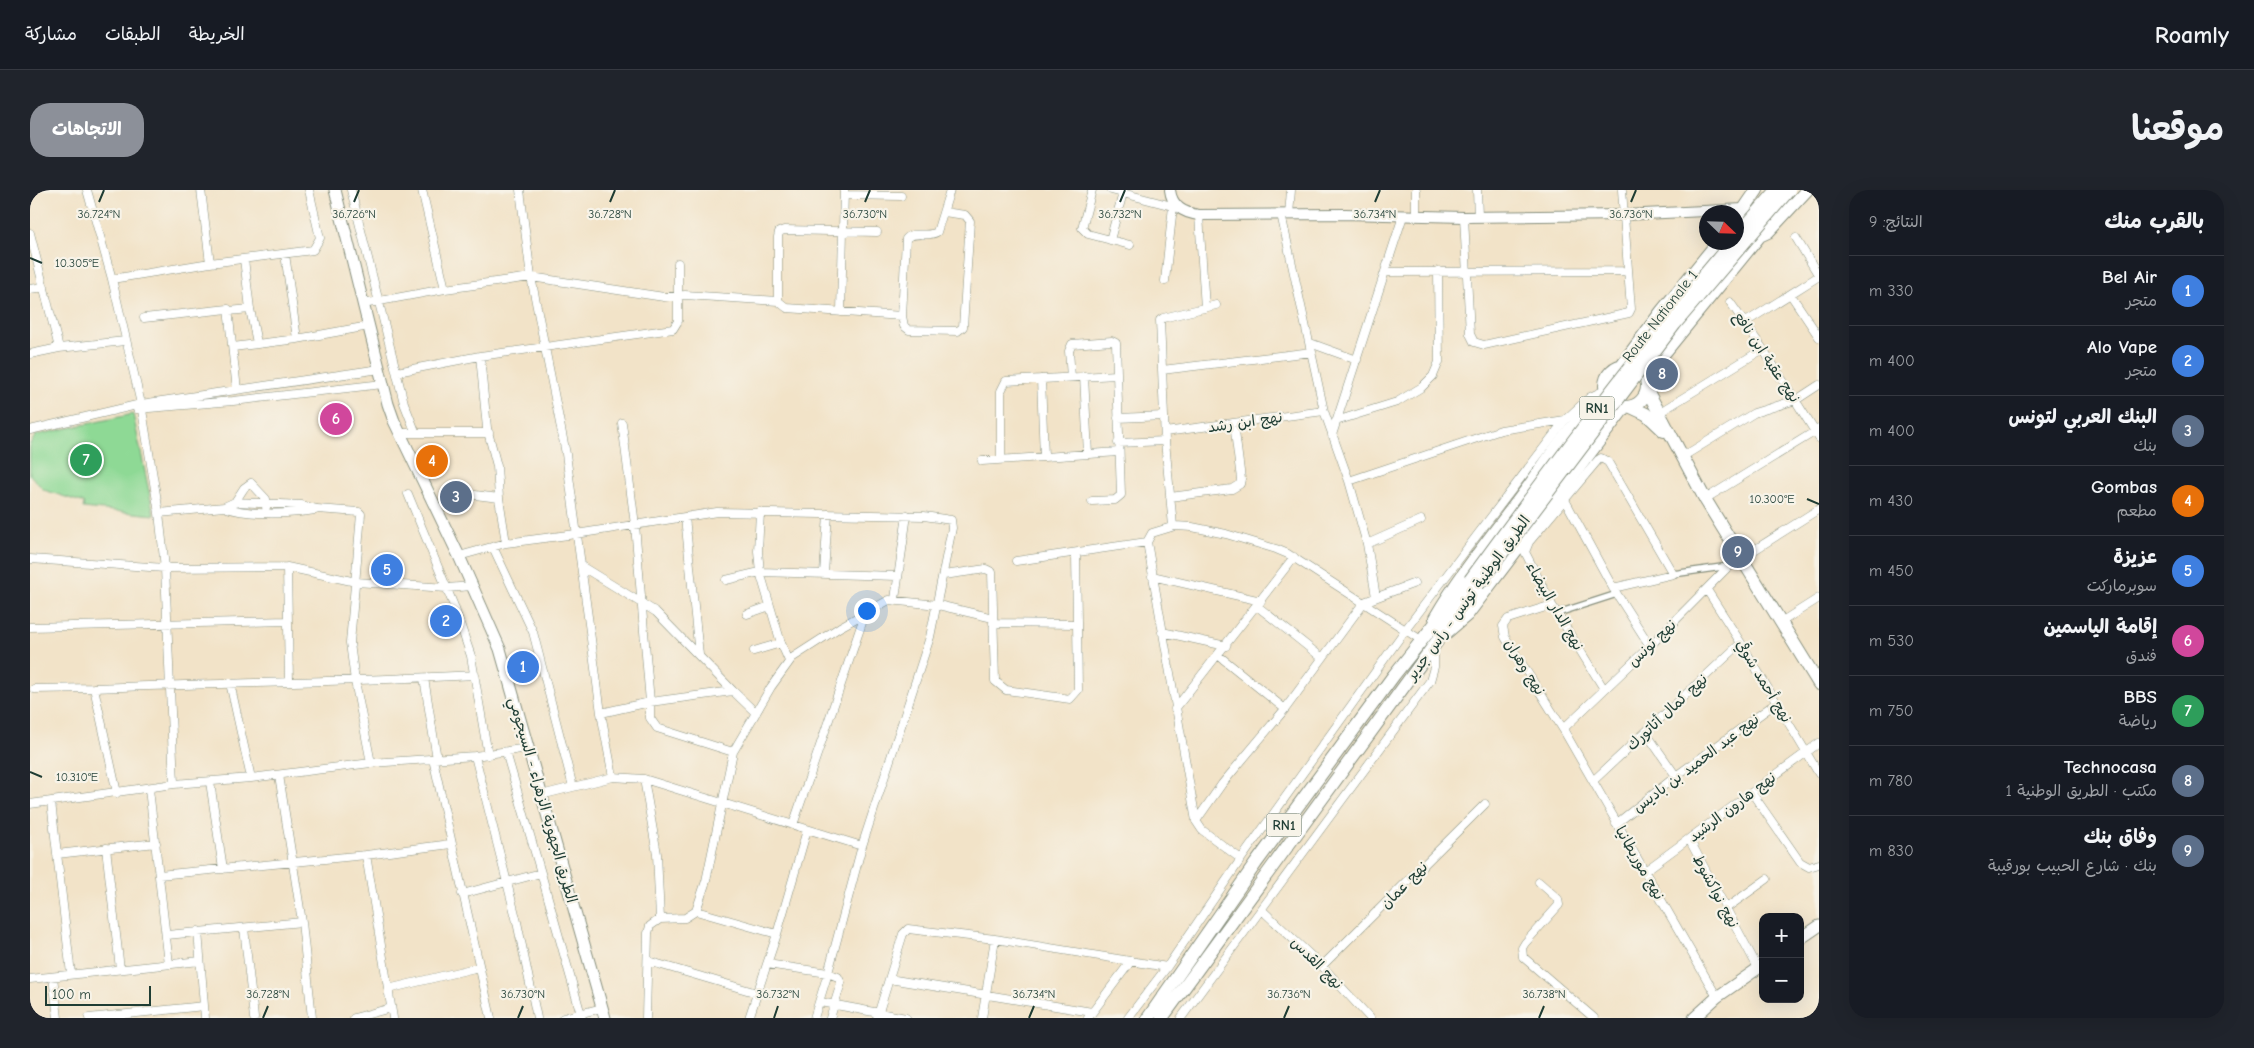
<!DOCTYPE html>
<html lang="ar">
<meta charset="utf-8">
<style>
:root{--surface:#171b24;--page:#20242c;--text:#f1f3f6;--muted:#9ea1a6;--line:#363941;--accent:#8c9099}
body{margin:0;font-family:"Comic Neue","Playpen Sans Arabic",sans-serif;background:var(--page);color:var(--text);direction:rtl}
.controls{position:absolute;right:15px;bottom:15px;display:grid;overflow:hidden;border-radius:10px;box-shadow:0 5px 20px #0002}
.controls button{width:45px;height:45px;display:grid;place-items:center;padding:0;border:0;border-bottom:1px solid var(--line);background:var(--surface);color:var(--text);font:25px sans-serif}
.compass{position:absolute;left:1669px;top:15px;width:45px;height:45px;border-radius:50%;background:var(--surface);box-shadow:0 5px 20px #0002;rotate:113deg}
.scale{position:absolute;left:15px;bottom:12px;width:106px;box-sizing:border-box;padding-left:5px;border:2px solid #1f3d34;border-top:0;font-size:14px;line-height:18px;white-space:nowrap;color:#1f3d34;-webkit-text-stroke:4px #f7f3e8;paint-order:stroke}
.you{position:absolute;left:836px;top:420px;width:18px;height:18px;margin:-12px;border:4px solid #fff;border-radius:50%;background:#1a73e8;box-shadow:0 0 0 8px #1a73e833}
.badge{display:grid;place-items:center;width:32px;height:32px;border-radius:50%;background:var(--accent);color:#fff;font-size:16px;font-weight:700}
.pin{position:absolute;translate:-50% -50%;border:2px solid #fff;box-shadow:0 1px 5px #0006}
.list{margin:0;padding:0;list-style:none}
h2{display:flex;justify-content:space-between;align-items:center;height:65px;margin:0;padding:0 20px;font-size:21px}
h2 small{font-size:16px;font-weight:400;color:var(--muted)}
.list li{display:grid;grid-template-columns:32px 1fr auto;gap:15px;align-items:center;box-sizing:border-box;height:70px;padding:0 20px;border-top:1px solid var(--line)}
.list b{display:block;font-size:19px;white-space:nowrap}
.list p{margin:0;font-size:16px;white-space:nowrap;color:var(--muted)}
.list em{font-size:16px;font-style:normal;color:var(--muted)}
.map{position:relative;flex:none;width:1789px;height:828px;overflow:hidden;direction:ltr;border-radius:20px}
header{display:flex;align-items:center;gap:30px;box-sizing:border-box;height:70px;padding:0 25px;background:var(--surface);border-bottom:1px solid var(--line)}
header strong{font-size:24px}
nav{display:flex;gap:28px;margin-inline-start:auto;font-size:18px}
.intro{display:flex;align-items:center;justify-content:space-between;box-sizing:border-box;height:120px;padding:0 30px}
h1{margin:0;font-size:35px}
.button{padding:12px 22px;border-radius:20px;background:var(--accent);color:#fff;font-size:18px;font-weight:700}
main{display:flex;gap:30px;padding:0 30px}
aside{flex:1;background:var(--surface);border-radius:20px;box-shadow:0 5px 20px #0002}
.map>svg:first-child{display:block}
.green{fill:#8ed995;stroke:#568b64}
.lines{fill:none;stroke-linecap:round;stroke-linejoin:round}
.pedestrian-casing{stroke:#88907e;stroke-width:8}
.minor-casing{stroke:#88907e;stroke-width:9}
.tertiary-casing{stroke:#88907e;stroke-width:12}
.secondary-casing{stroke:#88907e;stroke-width:13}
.primary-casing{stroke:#88907e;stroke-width:14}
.trunk-casing{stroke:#88907e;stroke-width:14}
.pedestrian{stroke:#fff;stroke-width:5.5}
.minor{stroke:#fff;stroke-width:8}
.tertiary{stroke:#fff;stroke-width:10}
.secondary{stroke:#fff;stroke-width:11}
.primary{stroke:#fff;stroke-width:12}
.trunk{stroke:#fff;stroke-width:12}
.trunk-bridge-casing{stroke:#88907e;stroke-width:14;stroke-linecap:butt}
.trunk-bridge{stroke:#fff;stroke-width:12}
.ticks{fill:none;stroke:#1f3d34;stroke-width:2}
.labels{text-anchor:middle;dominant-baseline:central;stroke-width:4.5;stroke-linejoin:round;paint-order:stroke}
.shield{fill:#f7f3e8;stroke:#60746a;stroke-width:1}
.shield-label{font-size:14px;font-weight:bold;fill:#1f3d34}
.street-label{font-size:15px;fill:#1f3d34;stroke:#f7f3e8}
.ticks-label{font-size:12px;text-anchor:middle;fill:#1f3d34;stroke:#f7f3e8;stroke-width:4.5;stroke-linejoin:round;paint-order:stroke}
</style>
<header>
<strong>Roamly</strong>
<nav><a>الخريطة</a><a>الطبقات</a><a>مشاركة</a></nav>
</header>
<div class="intro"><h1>موقعنا</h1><a class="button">الاتجاهات</a></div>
<main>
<aside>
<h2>بالقرب منك<small>النتائج: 9</small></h2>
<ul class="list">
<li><span class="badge" style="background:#3f7fe0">1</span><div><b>Bel Air</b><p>متجر</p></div><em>330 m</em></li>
<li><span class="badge" style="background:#3f7fe0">2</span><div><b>Alo Vape</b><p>متجر</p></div><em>400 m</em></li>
<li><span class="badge" style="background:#5c6f8a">3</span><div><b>البنك العربي لتونس</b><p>بنك</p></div><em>400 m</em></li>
<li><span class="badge" style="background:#e8710a">4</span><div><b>Gombas</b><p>مطعم</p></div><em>430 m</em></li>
<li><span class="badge" style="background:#3f7fe0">5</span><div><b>عزيزة</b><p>سوبرماركت</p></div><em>450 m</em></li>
<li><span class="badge" style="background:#d1479c">6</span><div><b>إقامة الياسمين</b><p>فندق</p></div><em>530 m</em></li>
<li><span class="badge" style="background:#2e9e5b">7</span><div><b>BBS</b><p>رياضة</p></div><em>750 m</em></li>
<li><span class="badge" style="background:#5c6f8a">8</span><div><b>Technocasa</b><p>مكتب · الطريق الوطنية 1</p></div><em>780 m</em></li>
<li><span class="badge" style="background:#5c6f8a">9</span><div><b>وفاق بنك</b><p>بنك · شارع الحبيب بورقيبة</p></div><em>830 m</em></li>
</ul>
</aside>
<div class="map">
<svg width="1789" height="828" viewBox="0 0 1789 828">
<rect width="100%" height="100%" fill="#f7f3e8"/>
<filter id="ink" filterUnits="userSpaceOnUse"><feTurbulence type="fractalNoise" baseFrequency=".02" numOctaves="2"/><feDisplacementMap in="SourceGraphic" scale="10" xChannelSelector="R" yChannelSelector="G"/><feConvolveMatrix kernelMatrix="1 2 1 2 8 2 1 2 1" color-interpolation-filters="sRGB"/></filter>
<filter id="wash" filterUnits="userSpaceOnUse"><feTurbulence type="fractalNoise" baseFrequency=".0096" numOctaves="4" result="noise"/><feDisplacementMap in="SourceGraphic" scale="20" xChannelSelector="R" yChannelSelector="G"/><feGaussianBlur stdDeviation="1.12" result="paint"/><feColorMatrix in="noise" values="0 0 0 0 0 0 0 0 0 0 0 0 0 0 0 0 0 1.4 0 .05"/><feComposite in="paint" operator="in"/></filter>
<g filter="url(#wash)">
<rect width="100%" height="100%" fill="#f2e3c8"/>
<path class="green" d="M103,224l21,101 -71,-7 1,-5 -40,-13 -14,-15v-31l6,-9z"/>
</g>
<g filter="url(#ink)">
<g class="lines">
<defs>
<path id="pedestrian" d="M1643,384l56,-8
M1528,423l59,-19"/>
<path id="minor" d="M57,0l25,89 29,125 18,109 6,55 9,216
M171,0l9,73
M321,0l53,213 11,28
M392,0l23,99
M490,0l11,87 35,177 35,259 12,64
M1062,0l-10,38 6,6 42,11
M1081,0l65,17
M1447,0l1,27
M814,5l57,1
M914,22l21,3 5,6 -7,106 -5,4 -49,-1 -5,-4 -2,-10 4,-77c7,-9 22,-1 31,-7l13,-42
M1251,24l43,197 25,70 18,63 9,53
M1169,25l6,93
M1259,25l2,-25
M1386,26v-26
M1434,27l6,117 4,8 10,3 145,-32 2,-4 -9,-119
M0,43l29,115 66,-7
M1766,48l23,38
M1080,50l13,-47
M255,64l12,85
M1356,82l242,-1
M82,89l98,-16 103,-13 7,-12 -11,-48
M1135,91l8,-75
M0,99l14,-2
M1761,105l28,42
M748,111v-64l1,-5 5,-2 93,2
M1700,112l33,47 56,89
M333,114l82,-15 86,-12 133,20 21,-2 93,6 9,7 115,8
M220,119l7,34
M199,121l21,-2 -6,-50
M811,122l3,-122
M114,128l84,-9 9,81
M1716,132l73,-46
M1280,153l47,17
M203,157l64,-8 72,-13
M0,164l29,-6
M450,166l7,72 10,38 2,32
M1132,180l150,-18
M367,182l83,-16 193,-27 5,-8v-58
M1054,186l4,78
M1041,187l-2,-26 3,-7 40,-3 4,2 5,152 -6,5 -23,1
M1011,189l3,78
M107,219l96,-8 150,-17
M1630,222l103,-63
M1088,228l46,-2
M1306,231l61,-19 25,-15 11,-11 6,-14 -1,-91
M592,233l13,102 15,177v16l7,10 76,24
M0,240l111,-26 239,-35
M1135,242l159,-21
M370,243h89
M1302,245l71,-219
M1088,253l47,-2
M1652,267l72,-44 42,-13 23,-15
M971,269v-68l5,-10 111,-6
M952,271l137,-9
M1319,291l152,-51 64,-10
M378,304l46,112 17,50 17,99
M445,305l24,3 7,45
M1140,307l62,-8 8,-5 1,-5 -7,-55
M1675,309l114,-70
M1535,310l48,88 37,58
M205,312l9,-14 7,-5 15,16v8
M194,317c24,9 66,7 91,3
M730,322l-2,39 2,21 21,71 8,18
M129,323l65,-6 11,-5 67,3 15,4 42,3 2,2 -11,129 5,38 16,82
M655,327l14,138
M1143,336l-8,-85 -5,-121 3,-2 53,-13
M1117,352l49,279 6,9 39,29
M1337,354l54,-24
M463,357l40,85 40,155
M429,366l47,-13 70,-9 141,-22 207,4 27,4 1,8 -22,109 -68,209 -34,127 -61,-9
M0,369l135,9 122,-1 69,15 91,6 25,-2
M986,371l131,-19 5,-9 23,-7 17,1 34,7 50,15 12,5 133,86
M551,376l75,46 77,79 23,22
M257,377l2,115
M794,383l4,-59
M914,385l42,-6 6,3 3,109 11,9 64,9 8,-9 -2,-136
M1122,386l109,25
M696,390l34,-8 137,4
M1677,400l34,53 78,131
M865,409l12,-84
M1522,415l-44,14 -5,7 2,11 58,92 154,268
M1227,416l64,51
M717,424l23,-8
M1751,432l38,-24
M963,433l84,1
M0,437l257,-6
M1132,442l64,14
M724,461l27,-8
M1188,465l67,54
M394,488l13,81
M200,493l21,95
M4,499l60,-1
M1574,499l-52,-84 -27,-53 4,-10 69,-82 3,-2 7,4 65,112 -60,14
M1145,519l119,-152
M571,523l49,-11 83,-11
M1533,539l87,-83 79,-80 90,-57
M1616,543l30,43
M476,562l35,121
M445,566l42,166 20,96
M403,569l58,259
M249,585l23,147 10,96
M614,589l13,75 3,65 25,-1 11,-7 10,-30 27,-129 38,-65 21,-29 48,-31 49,-27 49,5 55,13
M1563,591l148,-138
M180,592l13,87
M119,599l20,175
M87,603l-23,-105c127,-5 254,-6 381,-13
M1722,603l48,69 9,5 10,-3
M511,605l72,-18 31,2 218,67
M21,612l20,172
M0,614l144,-20 77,-6 120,-15 104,-7 52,-8
M1166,631l26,-37 63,-75 79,-107 51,-19
M1586,634l60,-48 100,-73
M763,635l72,-211
M1659,649l69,129
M76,658l14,121
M27,664l99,-11
M336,665l27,163
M1615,681l174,-128
M129,685l207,-20 85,-11
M1509,692l19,17 1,6 -34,38 -3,5 1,9 71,61
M432,704l79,-21 41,145
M1695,719l42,-30
M1232,720l60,56 48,52
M666,721l81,23
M214,738l10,90
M168,741l7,87
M137,745l135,-13
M618,771l109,32
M1292,776l163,-162
M23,787l5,41
M0,789l170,-18
M859,789l203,33
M358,799l91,-22
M790,812l86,16
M59,828l115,-12
M324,828l37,-10
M533,828l39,-10
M616,828l2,-85 2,-7 10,-7
M719,828l28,-84 30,-104
M784,828l14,-45 10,4 3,6 -11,35
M847,828l26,-84 5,-5 87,10 172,28
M952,828l13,-79
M1058,828l43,-57
M1098,828l39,-51 74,-108 165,-230 72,-95 87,-114 25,-23 15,-7
M1151,828l249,-337 4,-14v-19"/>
<path id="tertiary" d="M1140,0c2,17 14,23 29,25l146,-1 119,3 160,-2 120,-6"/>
<path id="secondary" d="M305,0l53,214 6,17 65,135 41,93 105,369
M1770,749l19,-13
M1664,828l23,-21 46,-32"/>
<path id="primary" d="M1727,0l-13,19 -4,13 6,11 9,5 13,-6 39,-42
M1575 196a21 21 0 1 1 42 0a21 21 0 1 1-42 0Z
M1591,176l40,-54 57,-70
M1617,197l14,-30 97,-119
M1617,200l58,109 114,185
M1601,217l15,7 18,17
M1405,428c26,-45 60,-86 91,-128 24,-32 47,-73 81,-95
M1416,443l21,-18 157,-207"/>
<path id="trunk" d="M1118,828l108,-155 138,-188 76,-95
M1132,828l316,-433"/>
</defs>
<use href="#pedestrian" class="pedestrian-casing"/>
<use href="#minor" class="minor-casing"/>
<use href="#tertiary" class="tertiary-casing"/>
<use href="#secondary" class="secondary-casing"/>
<use href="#primary" class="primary-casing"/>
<use href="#trunk" class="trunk-casing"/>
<use href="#pedestrian" class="pedestrian"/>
<use href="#minor" class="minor"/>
<use href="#tertiary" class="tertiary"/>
<use href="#secondary" class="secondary"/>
<use href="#primary" class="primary"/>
<use href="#trunk" class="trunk"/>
<defs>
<path id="trunk-bridge" d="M1706,47l41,-47
M1440,390c84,-115 169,-229 262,-338
M1448,395l197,-261 114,-134"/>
</defs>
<use href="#trunk-bridge" class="trunk-bridge-casing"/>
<use href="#trunk-bridge" class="trunk-bridge"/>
</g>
</g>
<path class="ticks" d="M69,12l5,-12M324,12l5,-12M580,12l5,-12M835,12l5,-12M1090,12l5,-12M1345,12l5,-12M1601,12l5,-12M0,68l12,5M1777,309l12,5M0,582l12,5M233,828l5,-12M488,828l5,-12M744,828l4,-12M999,828l5,-12M1254,828l5,-12M1509,828l5,-12"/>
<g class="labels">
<g class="shield">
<rect x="1549.5" y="206.5" width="35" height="23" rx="4"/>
<rect x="1236.5" y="623.5" width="35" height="23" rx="4"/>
</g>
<g class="shield-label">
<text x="1567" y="218">RN1</text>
<text x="1254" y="635">RN1</text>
</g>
<g class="street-label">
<text transform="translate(1630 126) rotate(-52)">Route Nationale 1</text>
<text transform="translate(1737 167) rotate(56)">نهج عقبة ابن نافع</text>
<text transform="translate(1215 232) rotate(-8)">نهج ابن رشد</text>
<text transform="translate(1438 408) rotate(-54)">الطريق الوطنية تونس - رأس جدير</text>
<text transform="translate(1525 416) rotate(60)">نهج الدار البيضاء</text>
<text transform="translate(1622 453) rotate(-44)">نهج تونس</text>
<text transform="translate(1495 477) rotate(58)">نهج وهران</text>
<text transform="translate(1734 491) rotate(59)">نهج أحمد شوقي</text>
<text transform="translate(1637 522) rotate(-43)">نهج كمال أتاتورك</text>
<text transform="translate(1666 573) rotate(-37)">نهج عبد الحميد بن باديس</text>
<text transform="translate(513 610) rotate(74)">الطريق الجهوية الزهراء - السيجومي</text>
<text transform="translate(1702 617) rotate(-37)">نهج هارون الرشيد</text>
<text transform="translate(1610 673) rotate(60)">نهج موريطانيا</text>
<text transform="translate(1374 695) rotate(-45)">نهج عمان</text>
<text transform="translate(1686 701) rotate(62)">نهج نواكشوط</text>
<text transform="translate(1287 773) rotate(45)">نهج القدس</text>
</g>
</g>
<g class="ticks-label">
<text x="69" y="28">36.724°N</text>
<text x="324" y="28">36.726°N</text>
<text x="580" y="28">36.728°N</text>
<text x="835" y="28">36.730°N</text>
<text x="1090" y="28">36.732°N</text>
<text x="1345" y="28">36.734°N</text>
<text x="1601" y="28">36.736°N</text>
<text x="47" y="77">10.305°E</text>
<text x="1742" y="313">10.300°E</text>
<text x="47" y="591">10.310°E</text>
<text x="238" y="808">36.728°N</text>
<text x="493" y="808">36.730°N</text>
<text x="748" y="808">36.732°N</text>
<text x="1004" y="808">36.734°N</text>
<text x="1259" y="808">36.736°N</text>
<text x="1514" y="808">36.738°N</text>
</g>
</svg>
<div class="controls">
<button>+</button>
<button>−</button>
</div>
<svg class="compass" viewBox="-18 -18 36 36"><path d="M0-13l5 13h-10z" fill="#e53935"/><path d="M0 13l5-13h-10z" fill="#9ea1a6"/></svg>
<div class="scale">100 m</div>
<div class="you"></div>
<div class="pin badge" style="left:493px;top:477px;background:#3f7fe0">1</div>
<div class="pin badge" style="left:416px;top:431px;background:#3f7fe0">2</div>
<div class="pin badge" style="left:426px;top:307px;background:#5c6f8a">3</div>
<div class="pin badge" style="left:402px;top:271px;background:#e8710a">4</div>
<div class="pin badge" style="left:357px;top:380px;background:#3f7fe0">5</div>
<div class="pin badge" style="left:306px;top:229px;background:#d1479c">6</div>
<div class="pin badge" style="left:56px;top:270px;background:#2e9e5b">7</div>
<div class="pin badge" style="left:1632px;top:184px;background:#5c6f8a">8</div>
<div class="pin badge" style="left:1708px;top:362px;background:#5c6f8a">9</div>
</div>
</main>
